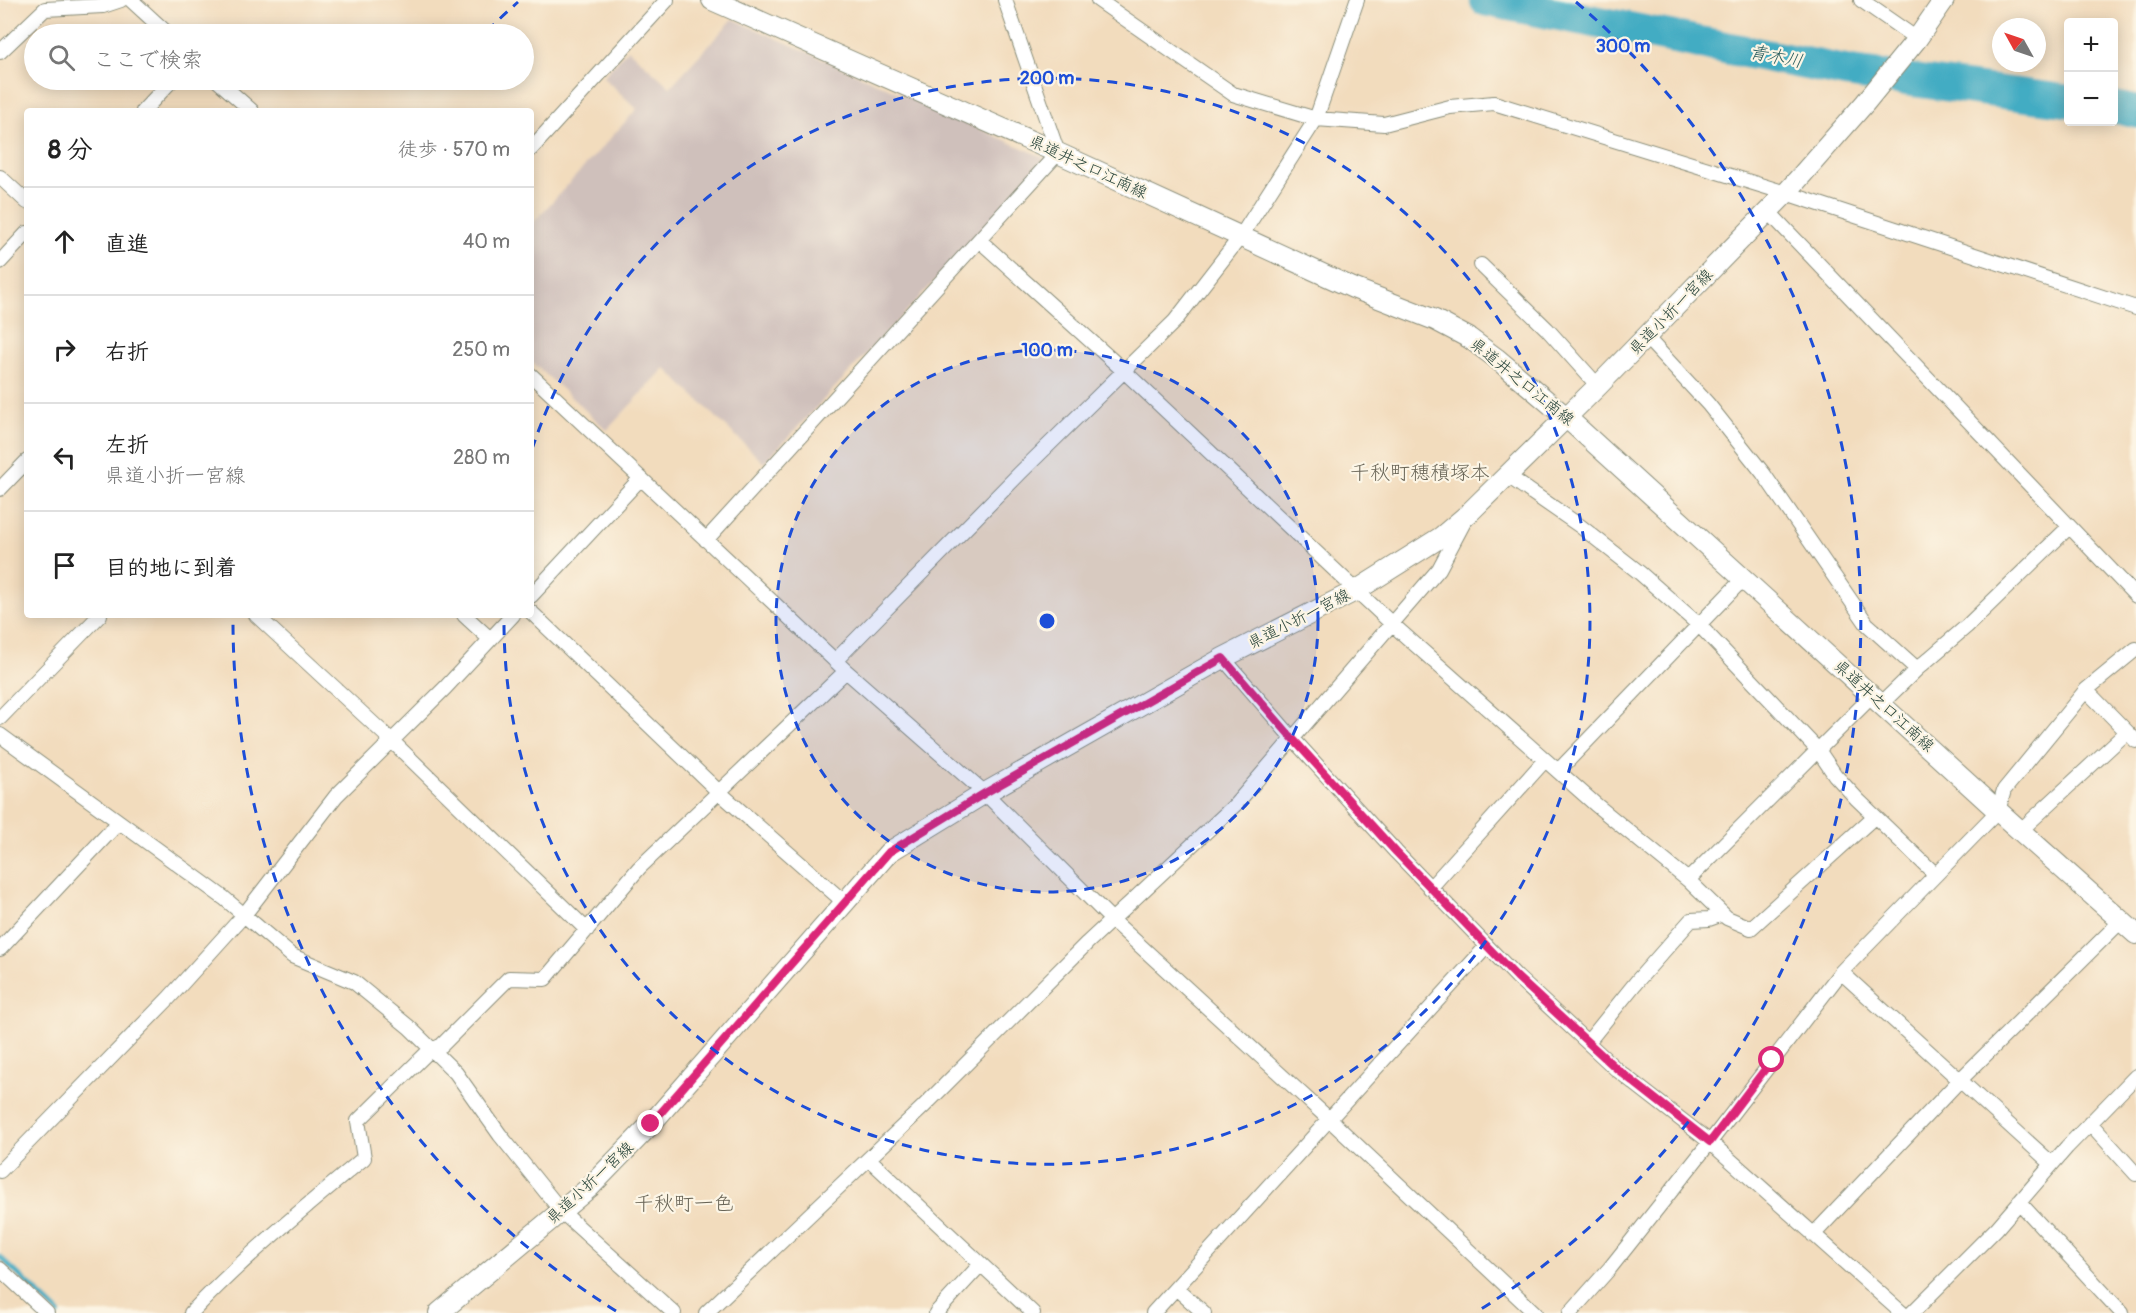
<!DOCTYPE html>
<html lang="ja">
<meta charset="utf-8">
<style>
:root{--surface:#fff;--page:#f2f2f2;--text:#222;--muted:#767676;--line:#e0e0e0}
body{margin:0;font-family:Pangolin,"Klee One",sans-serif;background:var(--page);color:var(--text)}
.controls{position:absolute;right:18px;top:18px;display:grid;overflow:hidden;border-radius:6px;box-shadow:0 3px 15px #0003}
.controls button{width:54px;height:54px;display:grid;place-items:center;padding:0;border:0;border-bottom:2px solid var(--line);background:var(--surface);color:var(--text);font:30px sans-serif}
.compass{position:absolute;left:1992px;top:18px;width:54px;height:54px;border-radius:50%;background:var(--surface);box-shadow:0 3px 15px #0003;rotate:310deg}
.stop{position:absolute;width:18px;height:18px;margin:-14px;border:4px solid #db2777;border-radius:50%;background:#fff}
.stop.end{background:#db2777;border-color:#fff;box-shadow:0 2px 6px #0008}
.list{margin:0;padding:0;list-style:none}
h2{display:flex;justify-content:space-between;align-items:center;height:78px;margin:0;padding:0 24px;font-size:26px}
h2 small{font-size:20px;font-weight:400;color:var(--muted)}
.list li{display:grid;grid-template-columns:39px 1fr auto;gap:18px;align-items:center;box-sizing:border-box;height:108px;padding:0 24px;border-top:2px solid var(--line)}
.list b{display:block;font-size:22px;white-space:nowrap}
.list p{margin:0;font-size:20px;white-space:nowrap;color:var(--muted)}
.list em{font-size:20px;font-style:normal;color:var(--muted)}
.icon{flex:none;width:33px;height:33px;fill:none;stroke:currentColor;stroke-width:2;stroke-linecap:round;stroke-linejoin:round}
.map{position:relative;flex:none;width:2136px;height:1313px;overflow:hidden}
.search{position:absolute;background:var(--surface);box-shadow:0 3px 15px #0003;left:24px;top:24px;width:510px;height:66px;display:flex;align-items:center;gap:15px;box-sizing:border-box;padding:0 21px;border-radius:33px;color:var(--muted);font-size:22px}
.panel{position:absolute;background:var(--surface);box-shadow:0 3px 15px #0003;left:24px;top:108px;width:510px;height:510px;border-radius:6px}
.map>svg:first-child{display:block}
.industrial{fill:#cfc0bb}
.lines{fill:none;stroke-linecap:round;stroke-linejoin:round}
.stream{stroke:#43acc3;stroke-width:5}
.river{stroke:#43acc3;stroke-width:33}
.minor-casing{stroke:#888c78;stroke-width:16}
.secondary-casing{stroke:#888c78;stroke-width:22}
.minor{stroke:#fff;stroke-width:14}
.secondary{stroke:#fff;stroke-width:20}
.route{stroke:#db2777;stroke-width:8}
.ring{fill:none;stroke:#1d4ed8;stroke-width:3;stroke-dasharray:10 8}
.labels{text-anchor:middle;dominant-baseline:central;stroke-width:4.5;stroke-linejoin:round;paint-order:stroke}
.street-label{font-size:16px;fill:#1f3d34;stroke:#fcf5e5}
.water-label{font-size:18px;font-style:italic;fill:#2a5e5f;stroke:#fcf5e5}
.quarter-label{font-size:20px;fill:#696557;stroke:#fcf5e5}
.centre{fill:#1d4ed8;stroke:#fcf5e5;stroke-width:3}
.ring-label{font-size:18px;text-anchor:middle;font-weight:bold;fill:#1d4ed8;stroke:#fcf5e5;stroke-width:4.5;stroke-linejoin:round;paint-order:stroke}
</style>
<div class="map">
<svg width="2136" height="1313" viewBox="0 0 2136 1313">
<rect width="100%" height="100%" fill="#fcf5e5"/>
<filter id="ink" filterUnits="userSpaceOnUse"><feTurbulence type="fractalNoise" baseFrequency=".0167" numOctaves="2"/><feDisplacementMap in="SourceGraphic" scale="12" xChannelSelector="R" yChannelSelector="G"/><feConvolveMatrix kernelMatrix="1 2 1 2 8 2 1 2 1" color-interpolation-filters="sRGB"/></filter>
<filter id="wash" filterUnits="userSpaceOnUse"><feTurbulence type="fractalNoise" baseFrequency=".008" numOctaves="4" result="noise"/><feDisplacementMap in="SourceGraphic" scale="24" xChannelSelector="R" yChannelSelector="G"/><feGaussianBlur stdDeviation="1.35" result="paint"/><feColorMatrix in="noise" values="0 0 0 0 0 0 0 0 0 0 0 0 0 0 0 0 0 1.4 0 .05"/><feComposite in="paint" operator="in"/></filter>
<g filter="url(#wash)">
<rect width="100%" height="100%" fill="#f2dcbd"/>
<path class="industrial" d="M733,19l310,138v9l-279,297 -99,-95 -58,62 -76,-69v-136l106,-116 -34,-32 25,-28 42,38z"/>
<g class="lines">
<path class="stream" d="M0,1257l59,56"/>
<path class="river" d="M1486,0l362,72 220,29
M2114,107l22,5"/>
</g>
</g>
<g filter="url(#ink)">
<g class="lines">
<defs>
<path id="minor" d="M131,0l37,34
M1098,0l135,94 83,25 68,5 66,-17 44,-4 292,90 350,115
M1861,0l56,39
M0,52l45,-43 58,-3 18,-6
M217,80l35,31
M143,111l29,-31
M531,149l136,-149
M0,177l27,25
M1768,211l368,385
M979,240l145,131 268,253 203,180 93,76 39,38 24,10 123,-111
M0,262l27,-29
M1481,265l66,64 51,57
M1646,337l62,67 55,69 104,151 50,45
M531,375l315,296 139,122 126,126 219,201 205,193
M1508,476l72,50 60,47 59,52 119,125 17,25 22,24 78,75
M0,489l27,-28
M706,540l352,-387 -53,-153
M531,596l109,-117
M531,612l188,180 125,110
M256,615l136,126 195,189
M464,615l26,24
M1223,658l70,81 103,113 121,125 99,92 94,73 192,171
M835,661l185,-188 155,-152 66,-85 75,-117 41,-119
M2086,690l50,51
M1881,704l36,-35 50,-43 102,-99
M0,718l100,-103
M0,735l224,163 68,58 62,26 55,45 47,46 44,62 62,77 112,101
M1558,771l186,-193
M2020,831l107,-99
M1688,880l184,-184
M1430,888l115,-128
M0,949l119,-127
M1841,972l211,192
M1588,1042l50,-62 53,-60 18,-1 14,-5
M2090,1123l46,51
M869,1159l164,154
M0,1171l169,-173 75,-83 92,-119 109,-108 68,-73
M2019,1202l103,111
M1813,1235l146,-154 163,-161
M0,1269l47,44
M1176,1288l28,25
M191,1313c53,-56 114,-106 173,-155l-6,-37 69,-68 15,-8 67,-67 36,1 94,-111 207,-197
M706,1313l217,-206 164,-164 149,-139 203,-235 25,-47
M936,1313l45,-49
M1153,1313l334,-367
M1570,1313l40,-45 100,-126 131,-170 157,-161 6,-21 82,-100 50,-41
M1912,1313l85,-85 70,-81 69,-71"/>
<path id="secondary" d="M712,0l346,153 295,135 82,32 34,18 27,20 71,60 431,393 138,123
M439,1313l151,-126 61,-63 238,-272 96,-59 238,-135 134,-68 84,-53 27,-23 130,-128 188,-193 79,-90 52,-64 27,-39"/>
</defs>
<use href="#minor" class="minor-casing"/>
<use href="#secondary" class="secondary-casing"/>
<use href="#minor" class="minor"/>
<use href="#secondary" class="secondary"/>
</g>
</g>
<g class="lines" filter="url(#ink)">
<path class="route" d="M651,1124l238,-272 96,-59 238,-135 70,81 103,113 121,125 100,92 93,73 62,-82"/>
</g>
<circle cx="1047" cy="621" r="271" fill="#1d4ed8" fill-opacity=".12"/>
<g class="ring">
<circle cx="1047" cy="621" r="271"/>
<path d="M532 449A543 543 0 1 1 504 616"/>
<path d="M616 1311A814 814 0 0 1 233 621M487 31A814 814 0 0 1 518 2M1576 2A814 814 0 0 1 1478 1311"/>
</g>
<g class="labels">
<g class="street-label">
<text transform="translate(1088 167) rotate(25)">県道井之口江南線</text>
<text transform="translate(1671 312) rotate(-46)">県道小折一宮線</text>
<text transform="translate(1522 382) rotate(39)">県道井之口江南線</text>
<text transform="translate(1299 619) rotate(-27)">県道小折一宮線</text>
<text transform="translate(1884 706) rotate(42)">県道井之口江南線</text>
<text transform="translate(590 1183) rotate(-43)">県道小折一宮線</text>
</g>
<g class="water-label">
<text transform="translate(1776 57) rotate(11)">青木川</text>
</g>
<g class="quarter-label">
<text x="1420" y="472">千秋町穂積塚本</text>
<text x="684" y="1203">千秋町一色</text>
</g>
</g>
<circle cx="1047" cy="621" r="9" class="centre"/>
<g class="ring-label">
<text x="1623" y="52">300 m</text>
<text x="1047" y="84">200 m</text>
<text x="1047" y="356">100 m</text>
</g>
</svg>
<div class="controls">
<button>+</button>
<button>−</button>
</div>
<svg class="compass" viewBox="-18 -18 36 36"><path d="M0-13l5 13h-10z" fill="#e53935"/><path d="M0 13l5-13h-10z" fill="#767676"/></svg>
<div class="stop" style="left:1772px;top:1060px"></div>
<div class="stop end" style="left:651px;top:1124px"></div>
<div class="search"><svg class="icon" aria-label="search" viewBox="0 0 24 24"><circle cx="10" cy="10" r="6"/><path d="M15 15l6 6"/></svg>ここで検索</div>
<section class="panel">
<h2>8 分<small>徒歩 · 570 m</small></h2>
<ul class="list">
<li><svg class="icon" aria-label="ahead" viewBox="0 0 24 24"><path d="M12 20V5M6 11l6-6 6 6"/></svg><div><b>直進</b></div><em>40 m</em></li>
<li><svg class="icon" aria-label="right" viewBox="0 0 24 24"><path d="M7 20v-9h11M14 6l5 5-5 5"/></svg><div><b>右折</b></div><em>250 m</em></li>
<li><svg class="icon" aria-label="left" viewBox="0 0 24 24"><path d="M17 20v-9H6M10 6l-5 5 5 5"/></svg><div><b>左折</b><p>県道小折一宮線</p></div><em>280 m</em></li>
<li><svg class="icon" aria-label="arrive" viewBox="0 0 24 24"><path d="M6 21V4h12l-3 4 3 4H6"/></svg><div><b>目的地に到着</b></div></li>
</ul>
</section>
</div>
